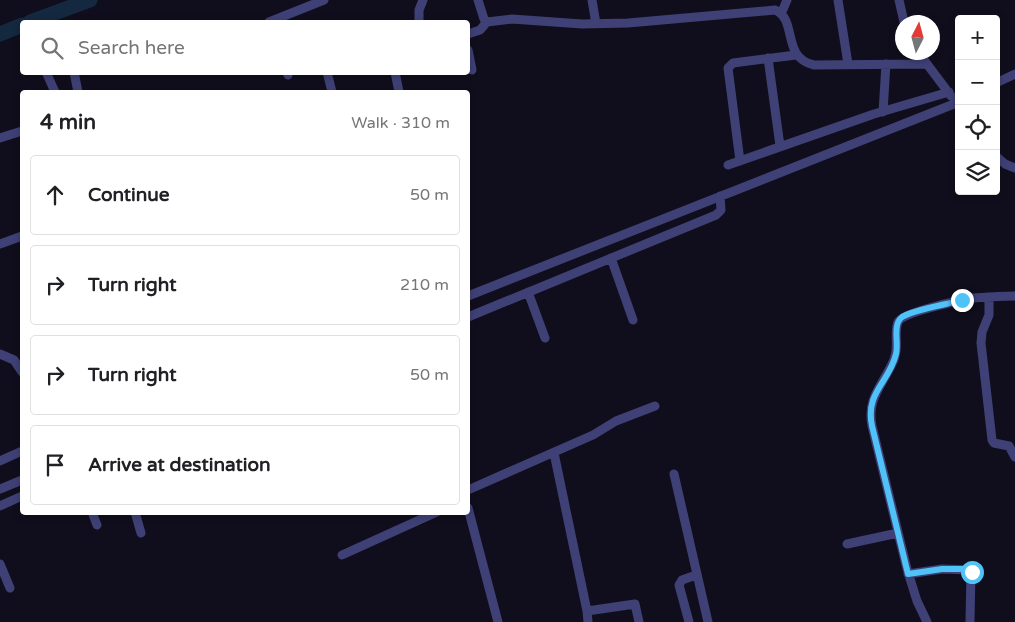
<!DOCTYPE html>
<meta charset="utf-8">
<style>
:root{--surface:#fff;--page:#f6f6f6;--text:#202124;--muted:#757577;--line:#e0e0e0}
body{margin:0;font-family:"Varela Round",sans-serif;background:var(--page);color:var(--text)}
.controls{position:absolute;right:15px;top:15px;display:grid;overflow:hidden;border-radius:5px;box-shadow:0 2px 8px #0003}
.controls button{width:45px;height:45px;display:grid;place-items:center;padding:0;border:0;border-bottom:1px solid var(--line);background:var(--surface);color:var(--text);font:25px sans-serif}
.compass{position:absolute;left:895px;top:15px;width:45px;height:45px;border-radius:50%;background:var(--surface);box-shadow:0 2px 8px #0003;rotate:6deg}
.stop{position:absolute;width:15px;height:15px;margin:-11px;border:4px solid #4fc3f7;border-radius:50%;background:#fff}
.stop.end{background:#4fc3f7;border-color:#fff;box-shadow:0 1px 5px #0008}
.list{margin:0;padding:0;list-style:none}
h2{display:flex;justify-content:space-between;align-items:center;height:65px;margin:0;padding:0 20px;font-size:21px}
h2 small{font-size:16px;font-weight:400;color:var(--muted)}
.list li{display:grid;grid-template-columns:32px 1fr auto;gap:15px;align-items:center;box-sizing:border-box;height:80px;margin:0 10px 10px;padding:0 10px;border:1px solid var(--line);border-radius:5px}
.list b{display:block;font-size:19px;white-space:nowrap}
.list em{font-size:16px;font-style:normal;color:var(--muted)}
.icon{flex:none;width:28px;height:28px;fill:none;stroke:currentColor;stroke-width:2;stroke-linecap:round;stroke-linejoin:round}
.map{position:relative;flex:none;width:1015px;height:622px;overflow:hidden}
.search{position:absolute;background:var(--surface);box-shadow:0 2px 8px #0003;left:20px;top:20px;width:450px;height:55px;display:flex;align-items:center;gap:12px;box-sizing:border-box;padding:0 18px;border-radius:5px;color:var(--muted);font-size:19px}
.panel{position:absolute;background:var(--surface);box-shadow:0 2px 8px #0003;left:20px;top:90px;width:450px;height:425px;border-radius:5px}
.map>svg:first-child{display:block}
.lines{fill:none;stroke-linecap:round;stroke-linejoin:round}
.river{stroke:#142840;stroke-width:15}
.minor{stroke:#3f4076;stroke-width:9}
.route{stroke:#4fc3f7;stroke-width:6}
</style>
<div class="map">
<svg width="1015" height="622" viewBox="0 0 1015 622">
<rect width="100%" height="100%" fill="#100e1c"/>
<g class="lines">
<path class="river" d="M30,22l60,-22
M0,34l22,-9"/>
<path class="minor" d="M478,0l6,19 3,3 25,-3 70,5 46,-1 147,-13c23,9 6,48 39,55l112,-1
M592,0l4,24
M838,0l10,64
M899,0l5,22
M781,14l6,-14
M269,22l55,-22
M419,22v-12l4,-10
M468,34l12,-4 7,-8
M468,50l4,20
M918,52l33,44
M768,58l12,88
M46,72l9,20
M74,72l4,20
M287,72l1,3
M327,72l5,20
M395,72l4,20
M996,83l19,-9
M883,112l3,-48
M0,138l22,-7
M996,156l9,8 10,4
M740,161l-12,-93 5,-5 63,-8
M728,165l146,-51 75,-22
M0,244l22,-8
M611,258l22,62
M528,292l17,46
M468,296l491,-194
M989,297v18l-7,17 -1,11 11,97 2,3 15,3 6,11
M468,317l248,-102 5,-5 -1,-14
M0,354l14,6 8,12
M554,453l33,158 1,11
M0,461l22,-10
M674,474l34,148
M0,489l22,-9
M468,490l125,-55 23,-14 39,-15
M0,506l22,-10
M468,508l30,114
M92,512l5,13
M135,512l6,21
M847,544l51,-11
M342,555l95,-43
M0,564l10,24
M908,574l34,-5 29,1 -1,52
M587,611l48,-7 4,18
M689,622l-10,-37 3,-5 14,-5
M927,622l-10,-21 -10,-32 -35,-143c-5,-26 8,-38 19,-60 10,-17 2,-31 7,-44 5,-10 63,-22 75,-24 14,-1 28,-2 42,-2"/>
</g>
<g class="lines">
<path class="route" d="M962,300c-13,4 -50,10 -60,17 -10,8 -3,26 -6,37 -7,29 -31,38 -24,72l36,148 34,-5h27l3,3"/>
</g>
</svg>
<div class="controls">
<button>+</button>
<button>−</button>
<button><svg class="icon" aria-label="locate" viewBox="0 0 24 24"><circle cx="12" cy="12" r="6"/><path d="M12 2v4M12 18v4M2 12h4M18 12h4"/></svg></button>
<button><svg class="icon" aria-label="layers" viewBox="0 0 24 24"><path d="M12 4l9 5-9 5-9-5zM3 14l9 5 9-5"/></svg></button>
</div>
<svg class="compass" viewBox="-18 -18 36 36"><path d="M0-13l5 13h-10z" fill="#e53935"/><path d="M0 13l5-13h-10z" fill="#757577"/></svg>
<div class="stop" style="left:972px;top:572px"></div>
<div class="stop end" style="left:962px;top:300px"></div>
<div class="search"><svg class="icon" aria-label="search" viewBox="0 0 24 24"><circle cx="10" cy="10" r="6"/><path d="M15 15l6 6"/></svg>Search here</div>
<section class="panel">
<h2>4 min<small>Walk · 310 m</small></h2>
<ul class="list">
<li><svg class="icon" aria-label="ahead" viewBox="0 0 24 24"><path d="M12 20V5M6 11l6-6 6 6"/></svg><div><b>Continue</b></div><em>50 m</em></li>
<li><svg class="icon" aria-label="right" viewBox="0 0 24 24"><path d="M7 20v-9h11M14 6l5 5-5 5"/></svg><div><b>Turn right</b></div><em>210 m</em></li>
<li><svg class="icon" aria-label="right" viewBox="0 0 24 24"><path d="M7 20v-9h11M14 6l5 5-5 5"/></svg><div><b>Turn right</b></div><em>50 m</em></li>
<li><svg class="icon" aria-label="arrive" viewBox="0 0 24 24"><path d="M6 21V4h12l-3 4 3 4H6"/></svg><div><b>Arrive at destination</b></div></li>
</ul>
</section>
</div>
